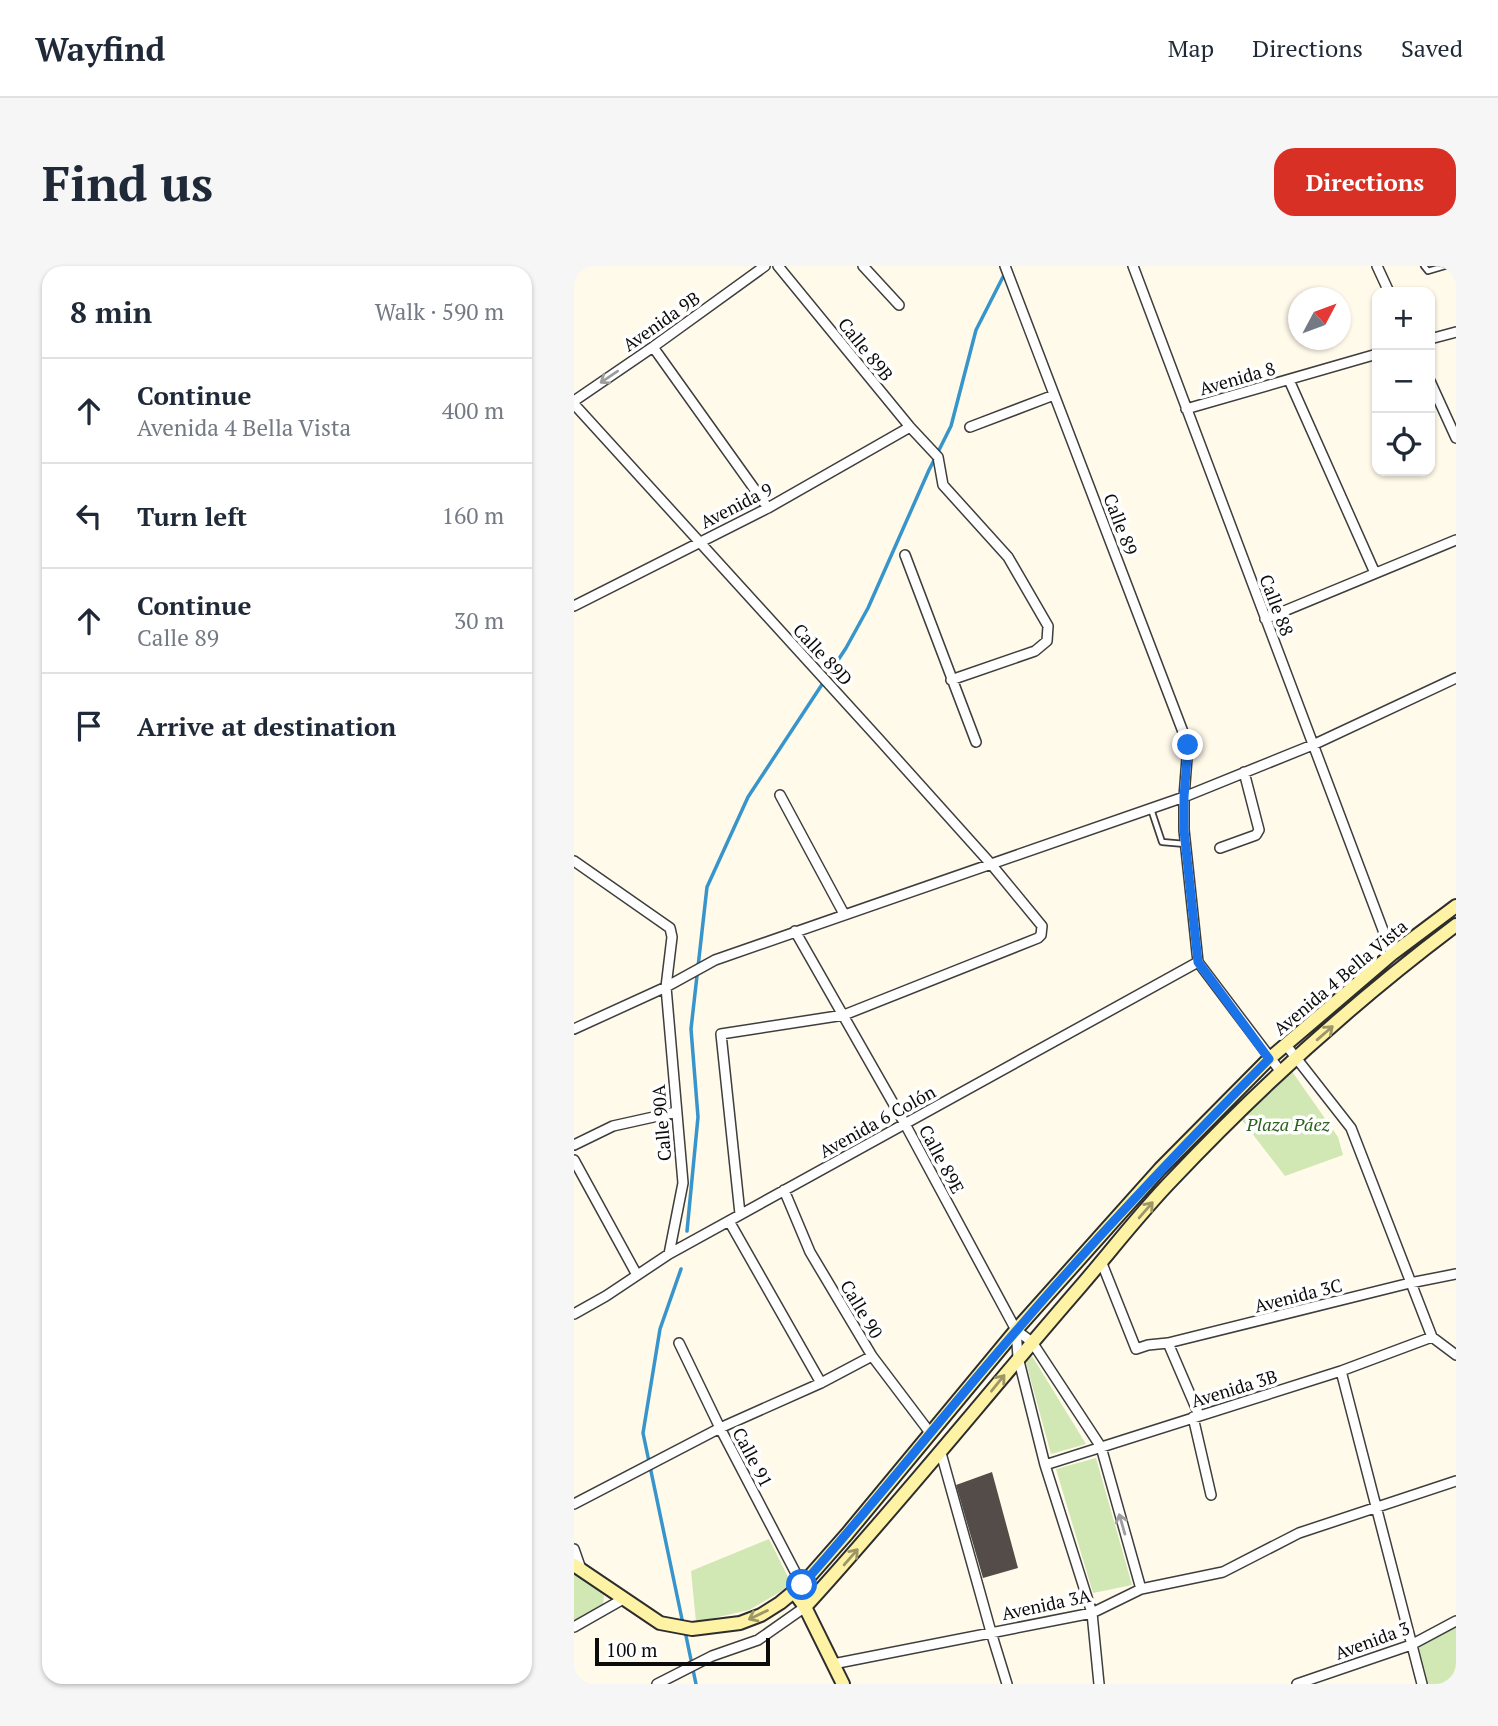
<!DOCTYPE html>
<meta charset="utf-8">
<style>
:root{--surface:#fff;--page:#f6f6f7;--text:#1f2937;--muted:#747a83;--line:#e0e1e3;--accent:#d93025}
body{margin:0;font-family:"PT Serif",serif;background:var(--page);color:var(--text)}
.controls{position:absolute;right:21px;top:21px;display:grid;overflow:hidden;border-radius:14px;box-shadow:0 2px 5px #0004}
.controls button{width:63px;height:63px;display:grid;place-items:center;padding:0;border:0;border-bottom:2px solid var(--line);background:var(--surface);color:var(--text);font:35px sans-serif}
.compass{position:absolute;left:714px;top:21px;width:63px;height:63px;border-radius:50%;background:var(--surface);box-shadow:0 2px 5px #0004;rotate:49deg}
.scale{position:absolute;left:21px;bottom:18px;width:175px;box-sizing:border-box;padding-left:7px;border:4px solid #0b0b0b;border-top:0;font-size:19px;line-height:24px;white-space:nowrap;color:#0b0b0b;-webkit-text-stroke:5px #fff;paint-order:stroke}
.stop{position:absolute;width:21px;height:21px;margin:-16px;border:5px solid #1a73e8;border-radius:50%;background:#fff}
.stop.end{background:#1a73e8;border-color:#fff;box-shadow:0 2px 7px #0008}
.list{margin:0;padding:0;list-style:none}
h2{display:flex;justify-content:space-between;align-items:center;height:91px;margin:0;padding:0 28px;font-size:30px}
h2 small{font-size:23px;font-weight:400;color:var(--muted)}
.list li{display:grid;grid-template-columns:46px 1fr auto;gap:21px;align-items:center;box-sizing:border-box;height:105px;padding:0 28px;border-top:2px solid var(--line)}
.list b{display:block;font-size:26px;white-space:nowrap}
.list p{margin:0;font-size:23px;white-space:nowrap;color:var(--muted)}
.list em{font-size:23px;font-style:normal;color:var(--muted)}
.icon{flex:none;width:38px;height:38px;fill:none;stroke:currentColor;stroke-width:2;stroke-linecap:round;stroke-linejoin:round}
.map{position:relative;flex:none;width:882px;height:1418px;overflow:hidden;border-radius:21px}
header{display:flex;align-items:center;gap:42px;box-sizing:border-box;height:98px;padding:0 35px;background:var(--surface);border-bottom:2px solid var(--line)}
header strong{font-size:33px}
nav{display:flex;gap:38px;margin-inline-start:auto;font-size:24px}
.intro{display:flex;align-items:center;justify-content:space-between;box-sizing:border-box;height:168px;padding:0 42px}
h1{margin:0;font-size:49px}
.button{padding:18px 32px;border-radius:21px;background:var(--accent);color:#fff;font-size:24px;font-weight:700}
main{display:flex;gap:42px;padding:0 42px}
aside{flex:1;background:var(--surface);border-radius:21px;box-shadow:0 2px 5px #0004}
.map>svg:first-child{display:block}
.green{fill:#d1e8b4}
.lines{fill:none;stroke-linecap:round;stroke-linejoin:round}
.stream{stroke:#3795cc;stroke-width:3.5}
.building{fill:#544c48}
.lane-casing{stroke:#3e3e3e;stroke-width:8}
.street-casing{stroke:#3e3e3e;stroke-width:12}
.secondary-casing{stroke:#2d2d2d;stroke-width:16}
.lane{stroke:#fff;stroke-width:4.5}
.street{stroke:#fff;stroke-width:9}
.secondary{stroke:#fef2a5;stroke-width:12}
.oneway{stroke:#9d9d9d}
.oneway2{stroke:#9d9667}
.route{stroke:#1a73e8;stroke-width:9}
.labels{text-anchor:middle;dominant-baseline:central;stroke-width:7;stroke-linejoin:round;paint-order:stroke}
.street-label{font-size:18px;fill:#0b0b0b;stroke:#fff}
.park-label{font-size:18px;font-style:italic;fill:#2d621d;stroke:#fff}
</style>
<header>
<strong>Wayfind</strong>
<nav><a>Map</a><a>Directions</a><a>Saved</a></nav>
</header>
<div class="intro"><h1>Find us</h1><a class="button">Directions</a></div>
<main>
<aside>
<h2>8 min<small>Walk · 590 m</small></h2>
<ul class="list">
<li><svg class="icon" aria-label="ahead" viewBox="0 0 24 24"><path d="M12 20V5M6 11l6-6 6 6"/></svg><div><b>Continue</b><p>Avenida 4 Bella Vista</p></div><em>400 m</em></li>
<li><svg class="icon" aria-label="left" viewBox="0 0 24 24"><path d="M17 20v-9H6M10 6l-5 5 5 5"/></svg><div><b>Turn left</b></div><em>160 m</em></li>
<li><svg class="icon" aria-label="ahead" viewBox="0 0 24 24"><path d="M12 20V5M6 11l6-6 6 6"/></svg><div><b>Continue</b><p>Calle 89</p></div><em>30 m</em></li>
<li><svg class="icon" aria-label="arrive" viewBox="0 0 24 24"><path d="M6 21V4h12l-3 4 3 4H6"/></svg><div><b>Arrive at destination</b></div></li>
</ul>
</aside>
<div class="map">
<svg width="882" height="1418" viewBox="0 0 882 1418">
<rect width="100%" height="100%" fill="#fffaea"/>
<path class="green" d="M717,804l47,67 5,18 -58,21 -47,-61 4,4z
M458,1090l54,88 -35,10 -26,-95z
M522,1192l36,127 -39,8 -37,-124z
M195,1273l23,46 -43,25 -53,12 -5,-51z
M0,1305l18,10 12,14 -1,10 -29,17z
M882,1360v58h-31l-11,-36z"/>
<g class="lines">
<path class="stream" d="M113,965l11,-114 -7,-88 16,-142 41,-90 98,-149 22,-40 61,-138 22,-44 25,-96 30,-59
M107,1003l-21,60 -17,104 40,191
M111,1365l11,53"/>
</g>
<path class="building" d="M418,1206l26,96 -35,10 -27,-93z"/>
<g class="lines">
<defs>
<path id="lane" d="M850,0l4,5 17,-5
M577,543l11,33 23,2"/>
<path id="street" d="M204,0l132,161 28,30 5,28 65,72 40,69 -1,15 -12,10 -84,29
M289,0l36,39
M431,0l183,479 -4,52v33l14,132 83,110
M559,0l259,688
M803,0l12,26
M856,73l26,-7
M79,81l115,161
M715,114l86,193
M856,115l26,57
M0,135l79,-54 112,-81
M0,138l303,333 114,127 51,62 -1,9 -3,3 -194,77 -123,19 19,180
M612,143l191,-55
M396,161l84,-32
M331,289l71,187
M0,340l194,-98 142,-81
M691,353l191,-79
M206,529l64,119
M646,582l36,-13 3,-5 -15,-58
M0,595l96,67 2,9 -6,50 17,196 -14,71
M221,665l110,193 111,206 2,27 27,108 47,148 7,71
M0,763l92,-42 49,-27 469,-163 131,-53 141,-66
M712,779l65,83 81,209 24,18
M0,879l39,-19 63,-14
M0,894l63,115
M210,924l26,62 62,104 59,78
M155,955l92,162
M527,995l35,88 12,-4 20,-2 242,-60 46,-9
M0,1048l32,-18 63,-42 529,-292
M442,1064l16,12 69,105 40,142
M105,1077l41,85 82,157
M594,1077l31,72
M767,1105l81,313
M619,1151l18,78
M367,1187l50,179 16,52
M471,1199l296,-94 91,-34
M0,1238l146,-76 101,-45 51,-27
M0,1283l7,20
M0,1361l51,-29
M259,1398l259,-51 49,-24 82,-17 76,-39 157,-52
M83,1418l55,-28 46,-16 47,-33
M723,1418l114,-39 45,-24"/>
<path id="secondary" d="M0,1299l86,58 32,6 48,-6 21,-8 19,-12 22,-18 45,-51 169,-204 144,-161 109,-110 123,-105 64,-48
M220,1326l11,15 38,77
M231,1341c95,-104 183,-214 275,-320 31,-36 60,-74 93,-108 87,-92 182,-178 283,-254"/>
</defs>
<use href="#lane" class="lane-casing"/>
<use href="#street" class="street-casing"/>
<use href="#secondary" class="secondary-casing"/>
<use href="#lane" class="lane"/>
<use href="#street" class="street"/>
<use href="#secondary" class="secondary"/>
</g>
<defs><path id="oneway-shaft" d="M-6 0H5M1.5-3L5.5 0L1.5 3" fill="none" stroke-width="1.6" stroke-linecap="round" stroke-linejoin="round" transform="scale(1.75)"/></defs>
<g class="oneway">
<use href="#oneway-shaft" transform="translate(35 111) rotate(146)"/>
<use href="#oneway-shaft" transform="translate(548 1258) rotate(-106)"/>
</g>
<g class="oneway2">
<use href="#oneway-shaft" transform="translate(751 767) rotate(-41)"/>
<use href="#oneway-shaft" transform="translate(572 944) rotate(-49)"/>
<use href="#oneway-shaft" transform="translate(424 1117) rotate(-51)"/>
<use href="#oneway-shaft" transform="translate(277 1291) rotate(-49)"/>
<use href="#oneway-shaft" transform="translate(184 1349) rotate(154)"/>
</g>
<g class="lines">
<path class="route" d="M228,1319c74,-83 142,-171 215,-255 80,-94 165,-183 252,-271l-71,-97 -14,-132v-33l4,-52"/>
</g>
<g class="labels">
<g class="street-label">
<text transform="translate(87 55) rotate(-35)">Avenida 9B</text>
<text transform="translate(292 83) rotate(51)">Calle 89B</text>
<text transform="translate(663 112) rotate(-16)">Avenida 8</text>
<text transform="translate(162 239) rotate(-27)">Avenida 9</text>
<text transform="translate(547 258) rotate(69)">Calle 89</text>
<text transform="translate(703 339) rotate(69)">Calle 88</text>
<text transform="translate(249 388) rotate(47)">Calle 89D</text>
<text transform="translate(766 711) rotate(-40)">Avenida 4 Bella Vista</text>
<text transform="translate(303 855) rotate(-29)">Avenida 6 Colón</text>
<text transform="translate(87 857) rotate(-95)">Calle 90A</text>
<text transform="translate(368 893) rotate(62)">Calle 89E</text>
<text transform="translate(724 1029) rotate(-14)">Avenida 3C</text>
<text transform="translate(288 1043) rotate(59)">Calle 90</text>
<text transform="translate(660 1122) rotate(-17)">Avenida 3B</text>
<text transform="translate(179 1191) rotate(62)">Calle 91</text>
<text transform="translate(472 1338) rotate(-12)">Avenida 3A</text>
<text transform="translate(798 1374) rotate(-20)">Avenida 3</text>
</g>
<g class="park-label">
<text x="714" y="858">Plaza Páez</text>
</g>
</g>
</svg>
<div class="controls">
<button>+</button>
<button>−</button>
<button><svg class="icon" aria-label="locate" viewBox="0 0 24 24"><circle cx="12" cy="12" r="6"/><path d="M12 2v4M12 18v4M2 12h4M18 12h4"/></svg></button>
</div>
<svg class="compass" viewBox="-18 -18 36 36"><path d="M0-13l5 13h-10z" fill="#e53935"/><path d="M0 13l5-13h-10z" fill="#747a83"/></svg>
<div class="scale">100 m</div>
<div class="stop" style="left:228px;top:1319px"></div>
<div class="stop end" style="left:614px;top:479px"></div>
</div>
</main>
